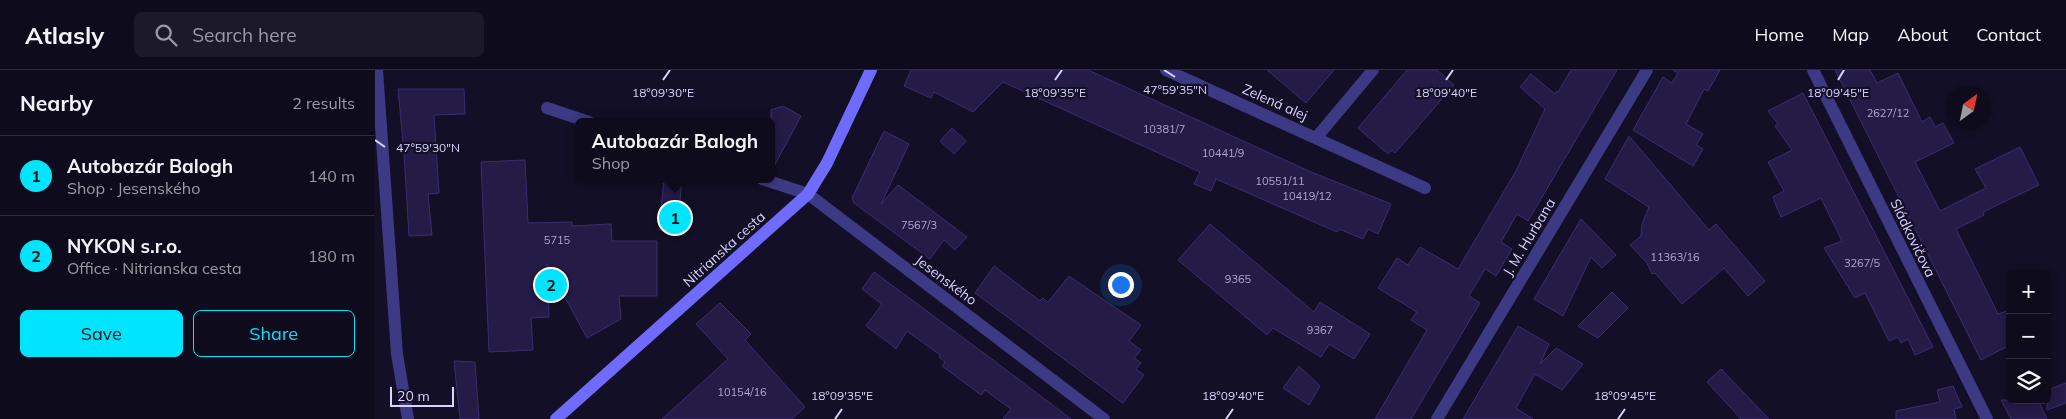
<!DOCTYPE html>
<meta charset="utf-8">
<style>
:root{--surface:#0e0b1c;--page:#1c1929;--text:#f1f3f6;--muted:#9b9ba3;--line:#2e2b3b;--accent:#00e5ff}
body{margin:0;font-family:Mulish,sans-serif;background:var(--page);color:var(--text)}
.controls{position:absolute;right:15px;bottom:15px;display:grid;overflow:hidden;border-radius:8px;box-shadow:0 2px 8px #0003}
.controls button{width:45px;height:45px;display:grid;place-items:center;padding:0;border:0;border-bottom:1px solid var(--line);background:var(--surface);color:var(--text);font:25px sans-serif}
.compass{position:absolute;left:1571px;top:15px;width:45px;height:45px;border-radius:50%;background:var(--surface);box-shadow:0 2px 8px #0003;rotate:33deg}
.scale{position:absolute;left:15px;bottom:12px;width:64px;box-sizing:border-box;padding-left:5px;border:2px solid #d9d4ff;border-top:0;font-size:14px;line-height:18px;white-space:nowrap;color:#d9d4ff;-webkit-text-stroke:4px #130f26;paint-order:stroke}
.you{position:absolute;left:745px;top:214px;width:18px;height:18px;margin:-12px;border:4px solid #fff;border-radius:50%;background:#1a73e8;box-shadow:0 0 0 8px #1a73e833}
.badge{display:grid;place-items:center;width:32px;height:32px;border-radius:50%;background:var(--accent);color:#111;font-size:16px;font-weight:700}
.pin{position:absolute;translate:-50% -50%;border:2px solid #fff;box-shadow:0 1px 5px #0006}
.popup{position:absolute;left:200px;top:48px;width:200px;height:65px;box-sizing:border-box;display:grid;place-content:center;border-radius:8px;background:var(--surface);filter:drop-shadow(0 1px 4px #0005);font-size:16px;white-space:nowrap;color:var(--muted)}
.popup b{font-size:19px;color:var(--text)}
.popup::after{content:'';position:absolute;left:50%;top:100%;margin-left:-10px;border:10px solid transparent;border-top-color:var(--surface)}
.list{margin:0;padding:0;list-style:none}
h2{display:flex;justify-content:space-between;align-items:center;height:65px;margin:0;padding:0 20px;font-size:21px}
h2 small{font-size:16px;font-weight:400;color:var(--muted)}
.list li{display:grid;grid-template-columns:32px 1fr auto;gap:15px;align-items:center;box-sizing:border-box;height:80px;padding:0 20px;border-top:1px solid var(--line)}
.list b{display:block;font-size:19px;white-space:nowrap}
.list p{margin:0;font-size:16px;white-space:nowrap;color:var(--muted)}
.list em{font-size:16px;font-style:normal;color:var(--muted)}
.actions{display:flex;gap:10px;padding:15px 20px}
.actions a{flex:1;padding:11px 0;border:1px solid var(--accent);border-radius:8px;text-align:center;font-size:18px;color:var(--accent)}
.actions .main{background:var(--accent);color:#111}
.icon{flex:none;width:28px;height:28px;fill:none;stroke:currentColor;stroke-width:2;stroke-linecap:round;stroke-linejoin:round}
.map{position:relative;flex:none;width:1691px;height:349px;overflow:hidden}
header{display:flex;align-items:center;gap:30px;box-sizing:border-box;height:70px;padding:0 25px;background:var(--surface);border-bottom:1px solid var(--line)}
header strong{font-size:24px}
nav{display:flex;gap:28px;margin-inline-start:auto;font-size:18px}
.search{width:350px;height:45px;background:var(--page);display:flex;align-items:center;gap:12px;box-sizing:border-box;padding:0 18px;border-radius:8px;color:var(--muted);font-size:19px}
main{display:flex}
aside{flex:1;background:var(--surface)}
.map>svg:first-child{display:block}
.building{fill:#241b47;stroke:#3b2d73}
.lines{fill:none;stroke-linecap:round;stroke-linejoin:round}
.street{stroke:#3d3a85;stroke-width:12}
.secondary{stroke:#6f6bff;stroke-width:12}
.ticks{fill:none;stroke:#d9d4ff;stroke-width:2}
.labels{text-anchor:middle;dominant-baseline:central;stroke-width:4.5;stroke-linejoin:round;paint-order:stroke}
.number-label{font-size:11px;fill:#aca6d1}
.street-label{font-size:14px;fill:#d9d4ff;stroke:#130f26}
.ticks-label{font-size:12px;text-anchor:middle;fill:#d9d4ff;stroke:#130f26;stroke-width:4.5;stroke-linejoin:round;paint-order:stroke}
</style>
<header>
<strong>Atlasly</strong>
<div class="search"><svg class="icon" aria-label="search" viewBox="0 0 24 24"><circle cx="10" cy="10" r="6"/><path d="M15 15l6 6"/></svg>Search here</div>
<nav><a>Home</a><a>Map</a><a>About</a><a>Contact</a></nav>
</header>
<main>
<aside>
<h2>Nearby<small>2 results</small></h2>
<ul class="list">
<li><span class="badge">1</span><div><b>Autobazár Balogh</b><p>Shop · Jesenského</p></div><em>140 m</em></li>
<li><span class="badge">2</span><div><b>NYKON s.r.o.</b><p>Office · Nitrianska cesta</p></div><em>180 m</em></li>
</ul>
<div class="actions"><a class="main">Save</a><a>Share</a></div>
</aside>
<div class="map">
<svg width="1691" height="349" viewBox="0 0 1691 349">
<rect width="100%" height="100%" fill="#130f26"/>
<path class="building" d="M536,0h177l223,102 80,32 -13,30 -10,-5 -5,10 -24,-10 -2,3 -121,-53 -5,12 -17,-7 6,-12 -197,-90 -30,30 -39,-20 -3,6 -27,-12z
M892,0h67l-28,33z
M1032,0h30l17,15 -59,68 -3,-3 -4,4 -30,-26z
M1196,0h46l-89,151 -11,-7 -16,28 11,7 -16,27 -11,-7 -16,27 11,7 -69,116h-36l52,-89 -16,-10 6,-8 -39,-24 19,-30 11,7 12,-18 38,22 58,-98 29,-62 -25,-22 11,-13 24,20 2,-3 1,1z
M1298,0h47l-12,21 -4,-2 -18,35 17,10 -7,11 7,4 -10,17 -60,-36 30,-53 9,6 6,-10z
M1460,0h35l7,13 21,-10 24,49 8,-5 5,10 8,-4 11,20 -39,19 25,49 46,-23 -11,-19 45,-22 19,38 -56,27 1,3 -28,14 42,85 12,-4v35l-29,15z
M23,19h66l1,25 -31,1 5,78 -11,1 4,41 -23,1 -5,-83z
M1428,23l130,254 -18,8 -7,-16 -7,4 -3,-6 -9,4 -24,-48 -10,5 -31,-50 18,-7 -21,-43 -40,19 -4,-9 -4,-11 11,-6 -16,-29 24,-12 -17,-24 3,-2 -10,-13z
M408,36l18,10 -30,56v-62z
M577,58l14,13 -12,13 -14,-13z
M509,61l25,13 -28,60 17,-19 69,52 -12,13 -11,-10 -14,19 -76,-56 -2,-5z
M1254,66l80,94 7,-6 49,57 -17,15 -24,-28 -42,36 -27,-31 -3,1 -5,-11 -17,-18 11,-9 1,-12 7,-17 -44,-28z
M150,90l3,63 44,-1v4l39,-2 1,17h45v55h-38l2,23 -34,19 -40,-74 2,53 -18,1 2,32 -44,2 -8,-190z
M289,109h18l-5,53 -18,-2z
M1206,149l35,36 -14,13 -11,-11 -28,59 -29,-17z
M835,154l104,88 6,-10 50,32 -16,25 -25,-15 -8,13 -48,-29 -6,7 -89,-75z
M619,196l46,35 3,-3 5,4 21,-26 72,49 -12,16 12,9 -7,8 7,5 -5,6 8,6 -21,28 -148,-110z
M499,202l119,88 78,59h-68l8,-10 -26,-19 -4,5 -39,-29 3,-4 -6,-5 1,-2 -33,-24 -11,18 -7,-6 -23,-17 16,-22 -20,-15z
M1237,222l16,16 -30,30 -20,-12z
M345,233l31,31 -6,6 60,67 -13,12h-130l66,-60 -32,-35z
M1143,256l31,18 -9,20 16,-16 27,16 -21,26 -27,-16 -19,34 17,11h-70z
M79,291l21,1 4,57h-19z
M924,296l21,20 -11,19 -26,-17z
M1346,299l48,50h-28l-34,-37z
M1691,313v20l-19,7v-20z
M1578,316l9,21 -8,2 2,10h-60v-8l44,-9 -3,-12z
M1626,330h37l9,19h-36z"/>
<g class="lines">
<path class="street" d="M2,0l20,284 11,65
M791,0l259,118
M1438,0l174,349
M172,38l42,14
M941,68l57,-68
M387,109l46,15 296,225
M1062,349l210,-349"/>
<path class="secondary" d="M181,349l252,-225 19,-31 44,-93"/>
</g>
<path class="ticks" d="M789,0l11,7M288,10l7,-10M680,10l7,-10M1071,10l7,-10M1463,10l6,-10M0,70l10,7M460,349l7,-10M851,349l7,-10M1243,349l7,-10"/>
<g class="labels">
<g class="number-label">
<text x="1513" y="43">2627/12</text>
<text x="789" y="59">10381/7</text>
<text x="848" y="83">10441/9</text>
<text x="905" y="111">10551/11</text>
<text x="932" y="126">10419/12</text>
<text x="544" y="155">7567/3</text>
<text x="182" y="170">5715</text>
<text x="1300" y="187">11363/16</text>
<text x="1487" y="193">3267/5</text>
<text x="863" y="209">9365</text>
<text x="945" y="260">9367</text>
<text x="367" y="322">10154/16</text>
</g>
<g class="street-label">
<text transform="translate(900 32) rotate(24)">Zelená alej</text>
<text transform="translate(1154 167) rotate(-59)">J. M. Hurbana</text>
<text transform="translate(1538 168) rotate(64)">Sládkovičova</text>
<text transform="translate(349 179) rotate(-42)">Nitrianska cesta</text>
<text transform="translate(571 210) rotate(37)">Jesenského</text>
</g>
</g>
<g class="ticks-label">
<text x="800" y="24">47°59'35"N</text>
<text x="680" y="27">18°09'35"E</text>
<text x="1463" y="27">18°09'45"E</text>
<text x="288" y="27">18°09'30"E</text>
<text x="1071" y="27">18°09'40"E</text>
<text x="53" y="82">47°59'30"N</text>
<text x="467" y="330">18°09'35"E</text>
<text x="858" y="330">18°09'40"E</text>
<text x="1250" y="330">18°09'45"E</text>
</g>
</svg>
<div class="controls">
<button>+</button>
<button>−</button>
<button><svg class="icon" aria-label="layers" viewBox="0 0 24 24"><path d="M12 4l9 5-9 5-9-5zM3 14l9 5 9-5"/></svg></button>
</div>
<svg class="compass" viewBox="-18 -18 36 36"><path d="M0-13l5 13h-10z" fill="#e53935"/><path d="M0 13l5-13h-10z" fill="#9b9ba3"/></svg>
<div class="scale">20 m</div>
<div class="you"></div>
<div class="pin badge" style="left:300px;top:148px">1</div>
<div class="popup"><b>Autobazár Balogh</b>Shop</div>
<div class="pin badge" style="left:176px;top:215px">2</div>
</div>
</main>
